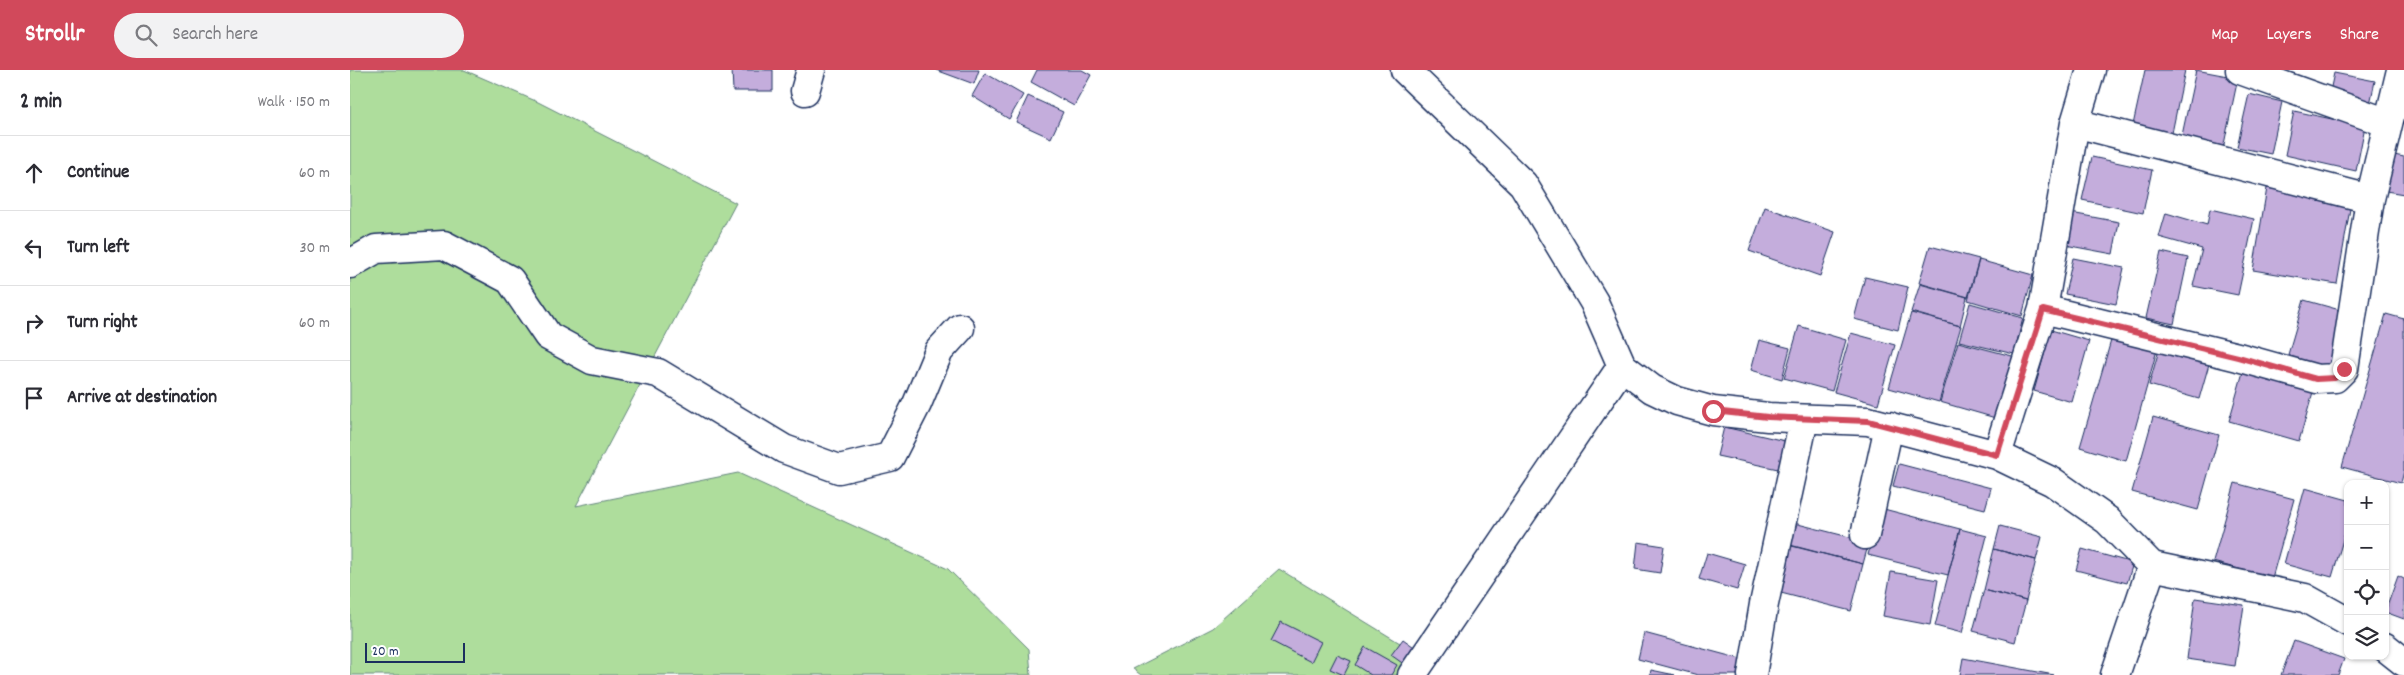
<!DOCTYPE html>
<meta charset="utf-8">
<style>
:root{--surface:#fff;--page:#f2f2f3;--text:#2b2b33;--muted:#7c7c81;--line:#e1e1e2;--accent:#d1495b}
body{margin:0;font-family:Dekko,sans-serif;background:var(--page);color:var(--text)}
.controls{position:absolute;right:15px;bottom:15px;display:grid;overflow:hidden;border-radius:10px;box-shadow:0 1px 4px #0004}
.controls button{width:45px;height:45px;display:grid;place-items:center;padding:0;border:0;border-bottom:1px solid var(--line);background:var(--surface);color:var(--text);font:25px sans-serif}
.scale{position:absolute;left:15px;bottom:12px;width:100px;box-sizing:border-box;padding-left:5px;border:2px solid #1b2f5e;border-top:0;font-size:14px;line-height:18px;white-space:nowrap;color:#1b2f5e;-webkit-text-stroke:4px #fff;paint-order:stroke}
.stop{position:absolute;width:15px;height:15px;margin:-11px;border:4px solid #d1495b;border-radius:50%;background:#fff}
.stop.end{background:#d1495b;border-color:#fff;box-shadow:0 1px 5px #0008}
.list{margin:0;padding:0;list-style:none}
h2{display:flex;justify-content:space-between;align-items:center;height:65px;margin:0;padding:0 20px;font-size:21px}
h2 small{font-size:16px;font-weight:400;color:var(--muted)}
.list li{display:grid;grid-template-columns:32px 1fr auto;gap:15px;align-items:center;box-sizing:border-box;height:75px;padding:0 20px;border-top:1px solid var(--line)}
.list b{display:block;font-size:19px;white-space:nowrap}
.list em{font-size:16px;font-style:normal;color:var(--muted)}
.icon{flex:none;width:28px;height:28px;fill:none;stroke:currentColor;stroke-width:2;stroke-linecap:round;stroke-linejoin:round}
.map{position:relative;flex:none;width:2054px;height:605px;overflow:hidden}
header{display:flex;align-items:center;gap:30px;box-sizing:border-box;height:70px;padding:0 25px;background:var(--accent);color:#fff}
header strong{font-size:24px}
nav{display:flex;gap:28px;margin-inline-start:auto;font-size:18px}
.search{width:350px;height:45px;background:var(--page);display:flex;align-items:center;gap:12px;box-sizing:border-box;padding:0 18px;border-radius:28px;color:var(--muted);font-size:19px}
main{display:flex}
aside{flex:1;background:var(--surface)}
.map>svg:first-child{display:block}
.green{fill:#aedd9c;stroke:#64867d}
.building{fill:#c4addc;stroke:#1b2f5e}
.lines{fill:none;stroke-linecap:round;stroke-linejoin:round}
.minor-casing{stroke:#1b2f5e;stroke-width:31}
.minor{stroke:#fff;stroke-width:28}
.route{stroke:#d1495b;stroke-width:6}
</style>
<header>
<strong>Strollr</strong>
<div class="search"><svg class="icon" aria-label="search" viewBox="0 0 24 24"><circle cx="10" cy="10" r="6"/><path d="M15 15l6 6"/></svg>Search here</div>
<nav><a>Map</a><a>Layers</a><a>Share</a></nav>
</header>
<main>
<aside>
<h2>2 min<small>Walk · 150 m</small></h2>
<ul class="list">
<li><svg class="icon" aria-label="ahead" viewBox="0 0 24 24"><path d="M12 20V5M6 11l6-6 6 6"/></svg><div><b>Continue</b></div><em>60 m</em></li>
<li><svg class="icon" aria-label="left" viewBox="0 0 24 24"><path d="M17 20v-9H6M10 6l-5 5 5 5"/></svg><div><b>Turn left</b></div><em>30 m</em></li>
<li><svg class="icon" aria-label="right" viewBox="0 0 24 24"><path d="M7 20v-9h11M14 6l5 5-5 5"/></svg><div><b>Turn right</b></div><em>60 m</em></li>
<li><svg class="icon" aria-label="arrive" viewBox="0 0 24 24"><path d="M6 21V4h12l-3 4 3 4H6"/></svg><div><b>Arrive at destination</b></div></li>
</ul>
</aside>
<div class="map">
<svg width="2054" height="605" viewBox="0 0 2054 605">
<rect width="100%" height="100%" fill="#fff"/>
<filter id="ink" filterUnits="userSpaceOnUse"><feTurbulence type="fractalNoise" baseFrequency=".02" numOctaves="2"/><feDisplacementMap in="SourceGraphic" scale="10" xChannelSelector="R" yChannelSelector="G"/><feConvolveMatrix kernelMatrix="1 2 1 2 8 2 1 2 1" color-interpolation-filters="sRGB"/></filter>
<g filter="url(#ink)">
<path class="green" d="M0,0h114l74,32 198,101 -160,303 162,-33 210,96 81,80 2,26h-681z
M929,499l134,82 -15,24h-257l-8,-6 80,-41z"/>
<path class="building" d="M382,0h41v21h-40z
M586,0h43l-5,14z
M687,0h45l9,5 -17,31 -43,-24z
M1795,0h40l-13,63 -39,-8z
M1846,0l42,8 -15,71 -42,-9z
M635,3l38,22 -14,24 -37,-23z
M1984,3l41,8 -5,23 -41,-8z
M1899,24l33,8 -11,52 -34,-7z
M678,26l35,16 -12,26 -35,-16z
M1944,41l71,15 -9,45 -71,-16z
M2044,85l10,2v37l-18,-3z
M1742,87l60,13 -9,43 -61,-13z
M1917,118l84,15 -14,81 -84,-14z
M1415,137l70,25 -15,44 -71,-25z
M1860,139l44,10 -16,76 -45,-9 9,-37 -43,-12 7,-24 41,12z
M1721,143l48,9 -6,32 -48,-9z
M1580,176l49,13 -11,38 -49,-14z
M1811,182l27,6 -14,66 -28,-6z
M1723,188l51,10 -8,36 -51,-10z
M1629,190l54,15 -11,41 -54,-16z
M1515,207l43,10 -10,43 -44,-11z
M1570,214l47,13 -7,29 -49,-14z
M1954,230l43,12 -17,58 -43,-12z
M1620,233l53,15 -9,36 -55,-13z
M1561,243l50,13 -22,76 -50,-14z
M2036,244l18,5v152l-3,12 -59,-16z
M1449,256l47,14 -14,51 -48,-13z
M1701,260l38,11 -17,61 -38,-11z
M1501,263l44,12 -17,59 -44,-12z
M1762,267l45,13 -31,111 -46,-14z
M1409,270l31,8 -8,31 -31,-9z
M1608,272l58,15 -17,62 -59,-17z
M1809,280l50,14 -10,35 -50,-14z
M1893,302l70,20 -14,49 -70,-20z
M1803,347l66,18 -21,75 -66,-18z
M1374,357l61,14 -7,28 -61,-13z
M1549,394l92,24 -6,21 -92,-23z
M1885,413l59,16 -22,79 -59,-16z
M1955,418l43,12v23l-16,54 -48,-13z
M1530,438l80,21 -12,46 -80,-20z
M1436,451l83,21 -6,22 -83,-21z
M1650,456l42,11 -6,23 -42,-11z
M1610,459l27,7 -25,97 -27,-7z
M1288,472l26,4 -4,27 -25,-4z
M1440,475l73,19 -12,47 -74,-19z
M1644,479l42,11 -10,41 -42,-11z
M1732,479l51,14 -6,20 -51,-13z
M1357,483l38,11 -8,26 -38,-11z
M1541,502l47,8 -8,45 -47,-9z
M2048,506l6,3v40l-19,-7z
M1634,520l42,11 -11,41 -42,-11z
M1845,528l49,7 -9,61 -48,-7z
M931,552l40,20 -10,20 -40,-21z
M1294,563l108,29 -4,13h-50l-60,-16z
M1053,569l14,10 -12,16 -14,-10z
M1944,571l50,18 -6,16h-57z
M1015,577l32,18 -6,10h-20l-16,-10z
M987,585l14,6 -7,14 -14,-6z
M1613,588l91,17h-94z
M1301,600l24,5h-25z"/>
<g class="lines">
<defs>
<path id="minor" d="M1055,0l118,114 71,118 28,64 30,23 25,12 36,10 55,6 100,4 129,34 56,27 54,38 45,46
M1890,0l148,53
M455,21l6,-21
M1725,53l16,-53
M0,194l26,-15 68,-4 66,35 38,56 44,24 66,13 126,76 55,20 51,-12 27,-53 22,-53 21,-23
M1693,239l195,48 79,22 18,-1 9,-9 26,-170 31,-129
M1647,385l46,-146 32,-186 295,76
M1515,465l24,-109
M2035,577l19,15
M1062,605l210,-309
M1402,605l12,-71 40,-185
M1765,605l37,-109 153,32 43,24"/>
</defs>
<use href="#minor" class="minor-casing"/>
<use href="#minor" class="minor"/>
</g>
</g>
<g class="lines" filter="url(#ink)">
<path class="route" d="M1363,341l55,6 100,4 129,34 46,-145 195,47 78,22 19,-1 9,-9"/>
</g>
</svg>
<div class="controls">
<button>+</button>
<button>−</button>
<button><svg class="icon" aria-label="locate" viewBox="0 0 24 24"><circle cx="12" cy="12" r="6"/><path d="M12 2v4M12 18v4M2 12h4M18 12h4"/></svg></button>
<button><svg class="icon" aria-label="layers" viewBox="0 0 24 24"><path d="M12 4l9 5-9 5-9-5zM3 14l9 5 9-5"/></svg></button>
</div>
<div class="scale">20 m</div>
<div class="stop" style="left:1363px;top:341px"></div>
<div class="stop end" style="left:1994px;top:299px"></div>
</div>
</main>
